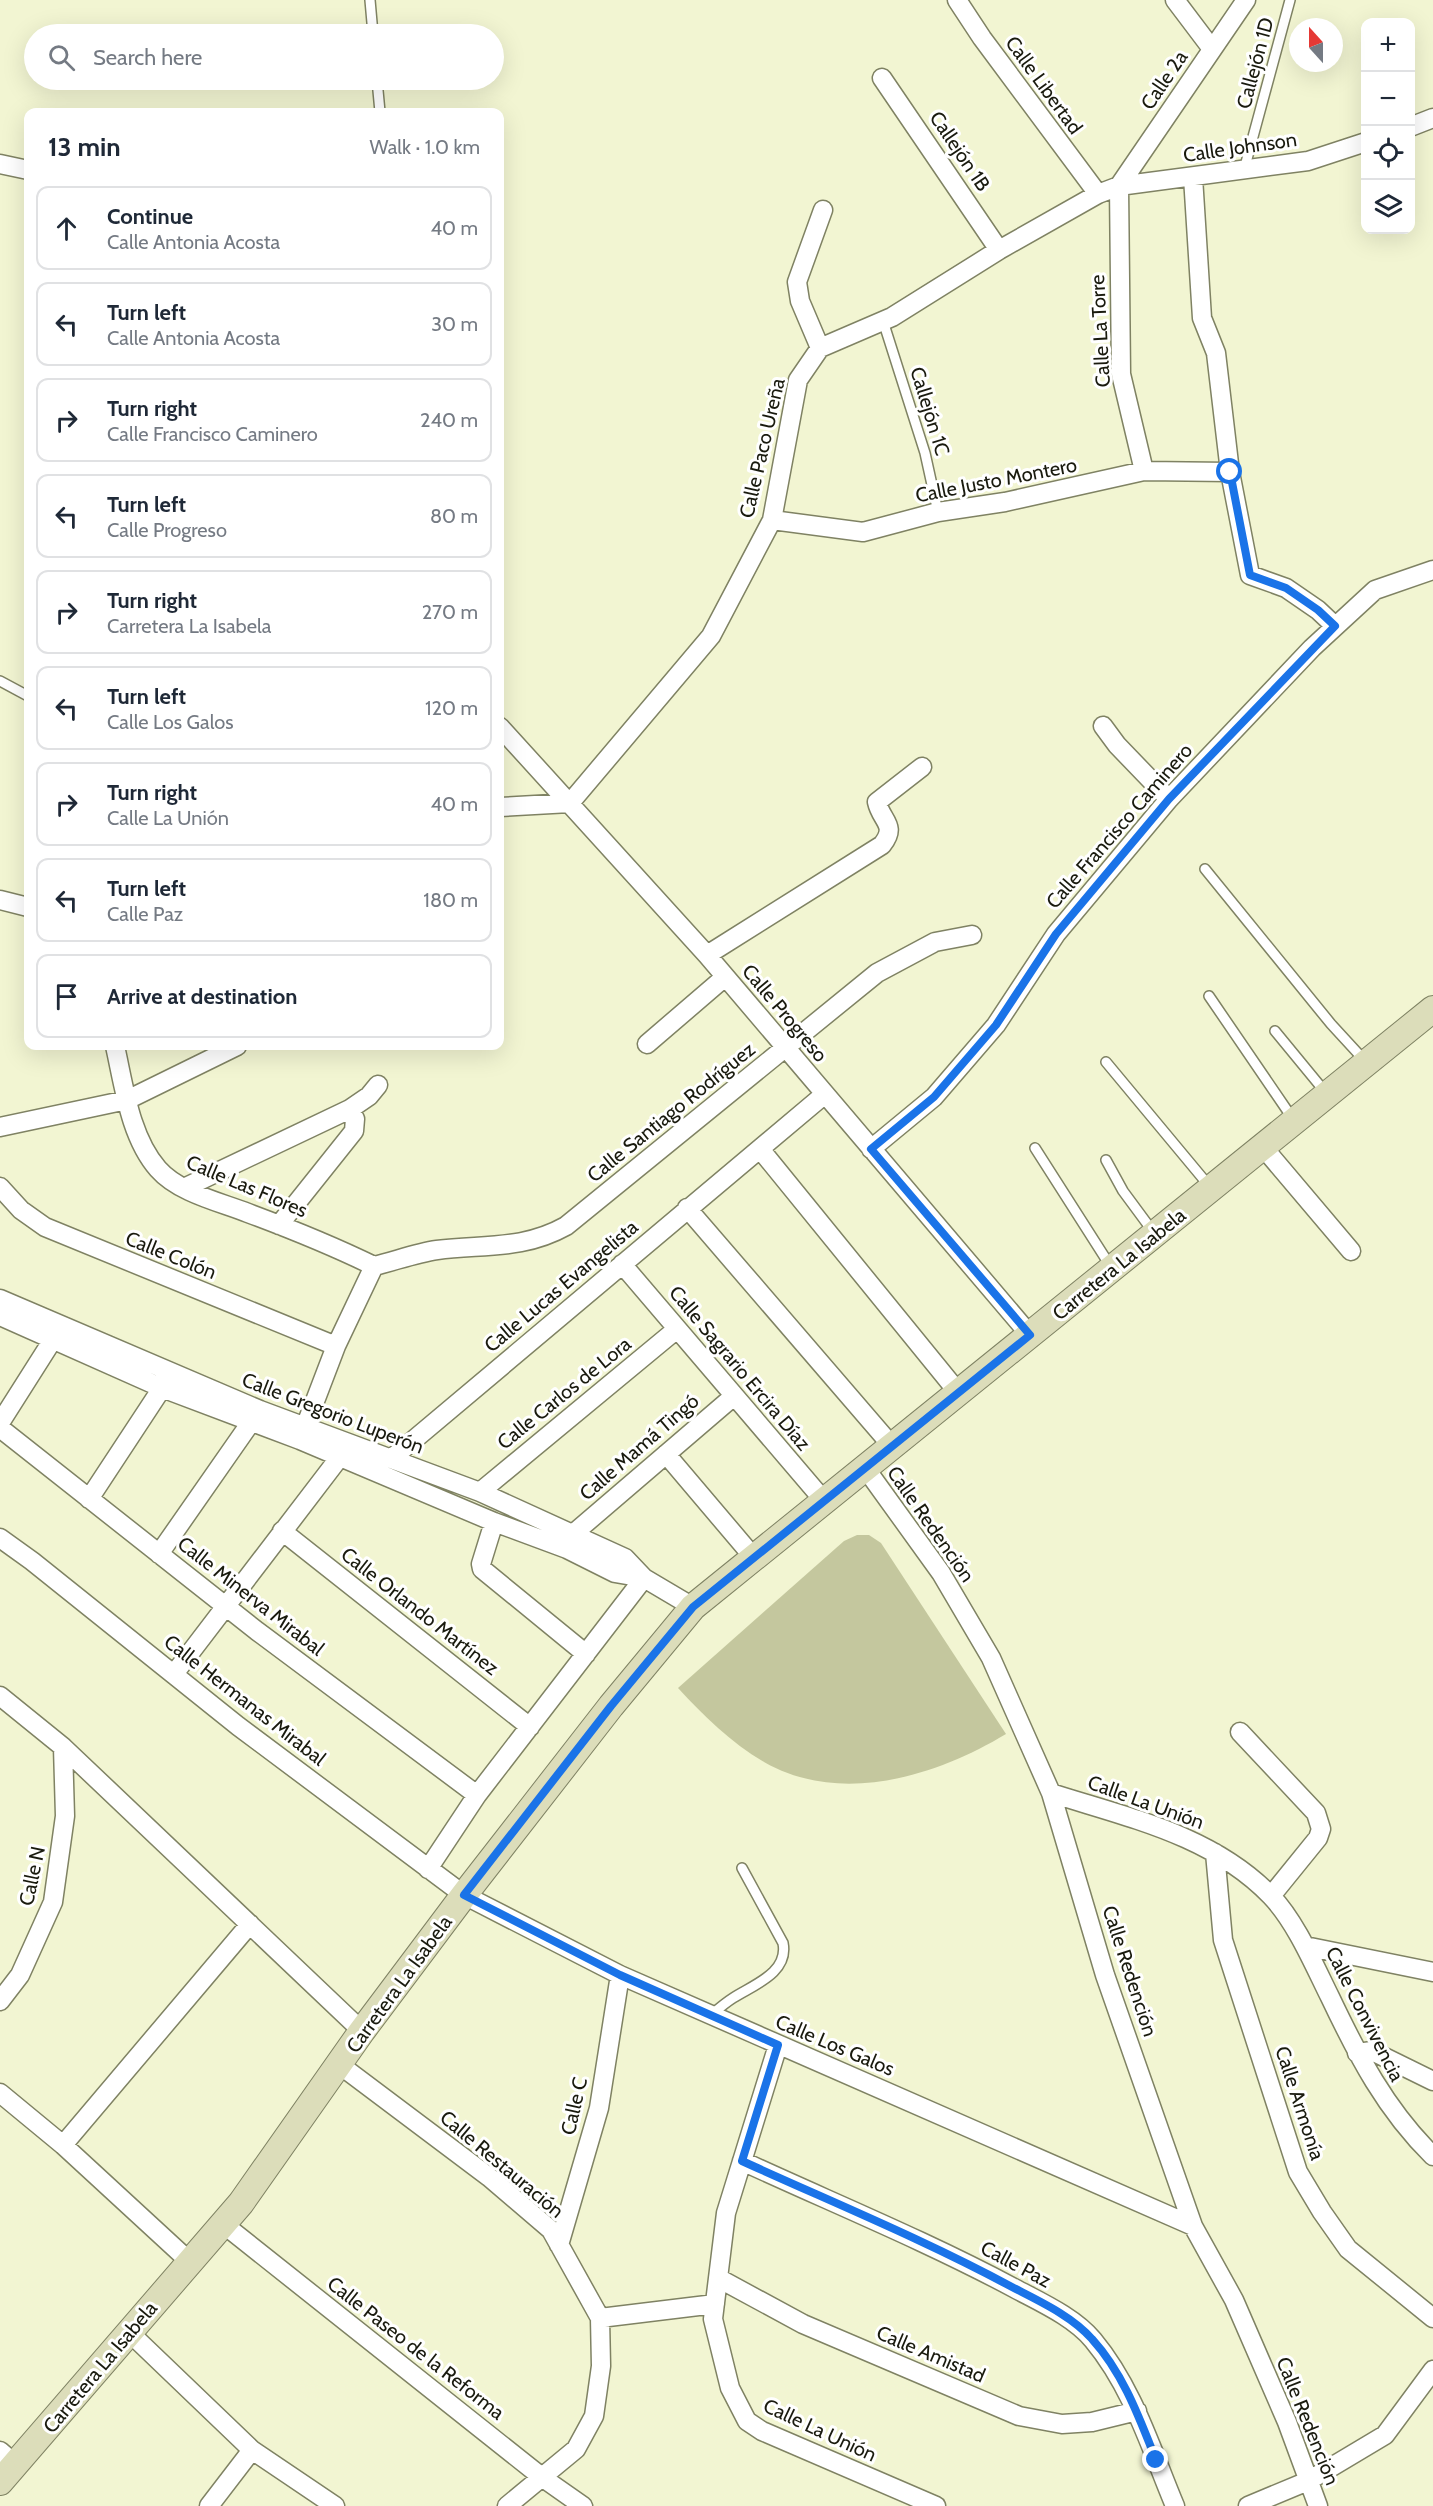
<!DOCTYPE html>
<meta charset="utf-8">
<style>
:root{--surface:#fff;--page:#f6f6f7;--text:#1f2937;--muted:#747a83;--line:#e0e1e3}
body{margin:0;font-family:Cabin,sans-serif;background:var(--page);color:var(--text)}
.controls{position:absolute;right:18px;top:18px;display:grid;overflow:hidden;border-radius:12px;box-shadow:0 6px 24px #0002}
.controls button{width:54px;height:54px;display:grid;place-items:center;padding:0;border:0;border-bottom:2px solid var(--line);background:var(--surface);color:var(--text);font:30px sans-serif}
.compass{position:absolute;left:1289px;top:18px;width:54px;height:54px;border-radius:50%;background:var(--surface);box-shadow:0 6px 24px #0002;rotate:339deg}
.stop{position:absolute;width:18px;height:18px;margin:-14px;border:4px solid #1a73e8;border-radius:50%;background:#fff}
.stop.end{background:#1a73e8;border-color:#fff;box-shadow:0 2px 6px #0008}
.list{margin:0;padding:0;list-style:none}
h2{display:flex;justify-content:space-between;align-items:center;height:78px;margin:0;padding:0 24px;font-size:26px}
h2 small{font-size:20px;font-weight:400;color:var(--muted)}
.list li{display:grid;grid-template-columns:39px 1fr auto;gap:18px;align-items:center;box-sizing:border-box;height:84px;margin:0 12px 12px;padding:0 12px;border:2px solid var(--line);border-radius:12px}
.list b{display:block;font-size:22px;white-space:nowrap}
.list p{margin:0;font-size:20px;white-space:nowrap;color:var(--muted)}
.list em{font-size:20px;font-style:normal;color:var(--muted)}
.icon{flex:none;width:33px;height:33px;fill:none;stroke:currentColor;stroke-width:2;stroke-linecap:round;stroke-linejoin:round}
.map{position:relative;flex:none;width:1433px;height:2506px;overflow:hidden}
.search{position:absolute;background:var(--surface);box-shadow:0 6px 24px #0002;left:24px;top:24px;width:480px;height:66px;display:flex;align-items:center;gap:15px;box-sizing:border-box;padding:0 21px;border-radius:33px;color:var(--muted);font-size:22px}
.panel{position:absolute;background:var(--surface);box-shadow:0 6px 24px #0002;left:24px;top:108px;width:480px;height:942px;border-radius:12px}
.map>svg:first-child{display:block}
.green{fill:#c4c79e}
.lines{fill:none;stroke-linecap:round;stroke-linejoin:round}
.lane-casing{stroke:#7f8263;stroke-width:12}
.street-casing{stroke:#7f8263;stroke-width:21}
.secondary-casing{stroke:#7f8263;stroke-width:28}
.lane{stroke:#fff;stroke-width:9}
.street{stroke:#fff;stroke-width:18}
.secondary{stroke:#dcddba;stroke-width:26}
.route{stroke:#1a73e8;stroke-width:8}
.labels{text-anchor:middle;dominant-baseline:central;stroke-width:6;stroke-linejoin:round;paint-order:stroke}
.street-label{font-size:20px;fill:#191a0e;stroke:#fff}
</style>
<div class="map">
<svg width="1433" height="2506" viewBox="0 0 1433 2506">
<rect width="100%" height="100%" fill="#f2f5d2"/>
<path class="green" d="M857,1535h12l12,8 125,191c-70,42 -165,72 -242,28 -33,-19 -61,-47 -86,-74l166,-147z"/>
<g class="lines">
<defs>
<path id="lane" d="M370,0l3,34
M377,80l3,32
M1244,170l46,-170
M883,321l42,132 13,59
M0,681l28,15
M1205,869l126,155 34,37
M1209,996l84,123
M1275,1031l51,62
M1106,1062l104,125
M1035,1148l76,119
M1106,1160l17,31 31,42
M710,2016c7,-6 15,-13 23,-18 20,-13 56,-25 50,-55l-41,-75"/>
<path id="street" d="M957,0l25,38 116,156
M1175,0l37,49
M882,78l117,172
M1410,127l23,-9
M0,164l28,6
M1193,177l9,141 14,35 14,119 20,103 36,13 32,22 17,16
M1119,186l2,188 23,97
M1119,186l127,-186
M820,348l-20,-47 -3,-19 26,-72
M772,520l91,12 75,-20 67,-10 139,-31 86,1
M1103,726l14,19 52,54
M500,727l207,228 323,380
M500,807l70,-4 141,-167 61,-116 26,-140 22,-32 72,-31 107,-67 99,-56 21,-8 189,-25 58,-19
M0,900l28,7
M707,955l175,-110c16,-20 -1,-24 -5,-43l45,-35
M647,1044l78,-67
M115,1046c9,40 15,91 43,123 21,24 62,33 90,44 43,16 85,33 126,53
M0,1127l127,-27 110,-54
M1263,1147l88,104
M760,1149l197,242
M871,1149l63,-52 62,-72 60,-91 113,-135 143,-151 63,-58 58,-20
M0,1187l21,23 24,17 291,119
M184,1188l166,-79 19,-13 9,-11
M687,1208l205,238
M279,1225l75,-94 1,-12 -5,-10
M622,1264l203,238
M374,1266c21,-5 42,-13 63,-16 47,-6 86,0 129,-24l311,-253 58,-31 37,-7
M0,1299l260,111 220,82 145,66 19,20 49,29
M0,1316l162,72 138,52 194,82 73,27 48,24 29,5
M0,1423l52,-82
M0,1428l257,203 220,164
M302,1435l34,-89 38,-80
M666,1454l89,105
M391,1459l434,-365
M866,1469l75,104 50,85 60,135 54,182 88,251 41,74 53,122 31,84
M480,1492l197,-163
M89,1499l73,-111 3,-10
M494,1522l-13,42 1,5 104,85
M282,1531l248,196
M573,1534l161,-138
M0,1538l32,23 206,165 226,169 156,80 573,251
M159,1554l97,-139
M174,1674l165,-216
M0,1696l63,51 299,284
M1240,1732l76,81 5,16 -3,9 -47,58
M1051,1793c78,25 161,42 220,103 25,26 43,69 59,101 28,59 56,113 103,159
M1215,1853l8,87 75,232 24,40 26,37 85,69
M428,1869l49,-74 167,-217
M1305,1946l128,26
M0,2001l20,-26 33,-73 12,-86 -2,-69
M778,2045l-52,168 -13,106 17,69 17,33 15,10 174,75
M1357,2053l15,-2 61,30
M340,2065l149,112 62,53 49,88 1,48 -7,50 -18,33 -69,57
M0,2093l63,52 126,116
M63,2145l187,-221
M742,2161c91,42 184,80 272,127 26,14 60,29 79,52 40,48 58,109 82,166
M222,2223l321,255 40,28
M559,2245l40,-137 21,-133
M718,2278l85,46 216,92 43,8 30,-2 45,-11
M600,2318l115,-14
M130,2333l122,117 83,56
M0,2451l15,13
M209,2506l43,-56
M1248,2506l60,-25 77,-46 48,-65"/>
<path id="secondary" d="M0,2482l241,-279 121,-172 102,-136 147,-189 82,-99 740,-598"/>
</defs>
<use href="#lane" class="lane-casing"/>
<use href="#street" class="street-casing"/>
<use href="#secondary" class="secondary-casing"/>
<use href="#lane" class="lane"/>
<use href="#street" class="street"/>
<use href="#secondary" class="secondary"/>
</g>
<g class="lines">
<path class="route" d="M1156,2460c-17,-43 -33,-87 -64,-121 -20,-23 -53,-38 -80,-52 -87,-47 -180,-85 -270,-126l36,-116 -158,-70 -156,-80 147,-189 82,-99 337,-272 -159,-186 63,-52 62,-72 60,-91 113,-135 166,-173 -17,-16 -32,-22 -36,-13 -20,-103"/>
</g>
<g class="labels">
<g class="street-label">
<text transform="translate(1255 63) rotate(-75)">Callejón 1D</text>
<text transform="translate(1164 80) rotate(-56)">Calle 2a</text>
<text transform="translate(1044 85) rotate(54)">Calle Libertad</text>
<text transform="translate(1240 147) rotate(-8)">Calle Johnson</text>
<text transform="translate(960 151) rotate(56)">Callejón 1B</text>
<text transform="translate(1100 331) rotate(-93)">Calle La Torre</text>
<text transform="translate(930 411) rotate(73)">Callejón 1C</text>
<text transform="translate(762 448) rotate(-77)">Calle Paco Ureña</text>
<text transform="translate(996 480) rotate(-11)">Calle Justo Montero</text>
<text transform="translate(1119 826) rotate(-49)">Calle Francisco Caminero</text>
<text transform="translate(785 1013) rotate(50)">Calle Progreso</text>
<text transform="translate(671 1112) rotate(-39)">Calle Santiago Rodríguez</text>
<text transform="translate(247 1186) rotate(23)">Calle Las Flores</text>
<text transform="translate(171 1255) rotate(22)">Calle Colón</text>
<text transform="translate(1119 1264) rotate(-39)">Carretera La Isabela</text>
<text transform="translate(561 1286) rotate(-40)">Calle Lucas Evangelista</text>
<text transform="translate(740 1368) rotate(50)">Calle Sagrario Ercira Díaz</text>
<text transform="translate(564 1393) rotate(-39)">Calle Carlos de Lora</text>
<text transform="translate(333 1413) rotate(21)">Calle Gregorio Luperón</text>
<text transform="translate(639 1447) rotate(-41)">Calle Mamá Tingó</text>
<text transform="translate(931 1524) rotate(55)">Calle Redención</text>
<text transform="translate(251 1596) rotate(38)">Calle Minerva Mirabal</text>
<text transform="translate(420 1611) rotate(38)">Calle Orlando Martínez</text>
<text transform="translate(245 1700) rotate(38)">Calle Hermanas Mirabal</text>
<text transform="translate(1146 1802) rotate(20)">Calle La Unión</text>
<text transform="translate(32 1876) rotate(-78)">Calle N</text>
<text transform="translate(1130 1971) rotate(72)">Calle Redención</text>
<text transform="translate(399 1984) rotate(-54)">Carretera La Isabela</text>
<text transform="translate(1365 2014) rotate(63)">Calle Convivencia</text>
<text transform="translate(835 2045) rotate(23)">Calle Los Galos</text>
<text transform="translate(1300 2103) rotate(72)">Calle Armonía</text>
<text transform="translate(574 2106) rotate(-77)">Calle C</text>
<text transform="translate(502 2164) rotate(40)">Calle Restauración</text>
<text transform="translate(1016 2264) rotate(28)">Calle Paz</text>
<text transform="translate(416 2348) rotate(38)">Calle Paseo de la Reforma</text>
<text transform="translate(931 2354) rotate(23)">Calle Amistad</text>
<text transform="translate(100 2367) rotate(-50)">Carretera La Isabela</text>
<text transform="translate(1308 2421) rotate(68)">Calle Redención</text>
<text transform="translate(820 2430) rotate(25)">Calle La Unión</text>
</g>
</g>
</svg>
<div class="controls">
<button>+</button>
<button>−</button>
<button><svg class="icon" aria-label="locate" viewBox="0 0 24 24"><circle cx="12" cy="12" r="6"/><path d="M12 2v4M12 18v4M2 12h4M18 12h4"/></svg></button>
<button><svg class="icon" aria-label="layers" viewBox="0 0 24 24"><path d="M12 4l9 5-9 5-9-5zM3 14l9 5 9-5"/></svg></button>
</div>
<svg class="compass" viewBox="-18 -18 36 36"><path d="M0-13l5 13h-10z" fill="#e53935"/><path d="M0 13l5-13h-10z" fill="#747a83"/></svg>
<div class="stop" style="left:1230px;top:472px"></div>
<div class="stop end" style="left:1156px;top:2460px"></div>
<div class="search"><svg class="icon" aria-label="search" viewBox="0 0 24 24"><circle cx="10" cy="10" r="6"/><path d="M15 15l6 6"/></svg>Search here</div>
<section class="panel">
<h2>13 min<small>Walk · 1.0 km</small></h2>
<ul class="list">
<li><svg class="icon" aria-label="ahead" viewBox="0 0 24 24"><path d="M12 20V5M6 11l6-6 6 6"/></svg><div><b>Continue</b><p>Calle Antonia Acosta</p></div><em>40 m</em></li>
<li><svg class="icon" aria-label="left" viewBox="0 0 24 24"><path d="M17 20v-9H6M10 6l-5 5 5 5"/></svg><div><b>Turn left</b><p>Calle Antonia Acosta</p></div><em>30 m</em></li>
<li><svg class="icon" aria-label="right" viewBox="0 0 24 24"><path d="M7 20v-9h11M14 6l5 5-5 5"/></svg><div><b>Turn right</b><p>Calle Francisco Caminero</p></div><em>240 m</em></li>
<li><svg class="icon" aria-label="left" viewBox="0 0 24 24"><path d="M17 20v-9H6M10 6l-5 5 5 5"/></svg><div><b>Turn left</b><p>Calle Progreso</p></div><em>80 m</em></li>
<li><svg class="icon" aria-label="right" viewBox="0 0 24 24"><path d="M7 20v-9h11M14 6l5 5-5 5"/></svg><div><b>Turn right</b><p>Carretera La Isabela</p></div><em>270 m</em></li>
<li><svg class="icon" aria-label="left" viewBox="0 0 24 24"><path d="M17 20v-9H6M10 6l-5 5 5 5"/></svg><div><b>Turn left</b><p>Calle Los Galos</p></div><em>120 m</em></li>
<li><svg class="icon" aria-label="right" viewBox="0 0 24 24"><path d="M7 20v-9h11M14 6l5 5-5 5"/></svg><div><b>Turn right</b><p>Calle La Unión</p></div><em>40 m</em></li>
<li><svg class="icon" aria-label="left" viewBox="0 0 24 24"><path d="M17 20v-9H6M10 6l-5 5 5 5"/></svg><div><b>Turn left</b><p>Calle Paz</p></div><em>180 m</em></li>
<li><svg class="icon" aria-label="arrive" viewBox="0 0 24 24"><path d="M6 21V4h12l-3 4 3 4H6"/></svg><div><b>Arrive at destination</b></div></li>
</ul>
</section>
</div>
